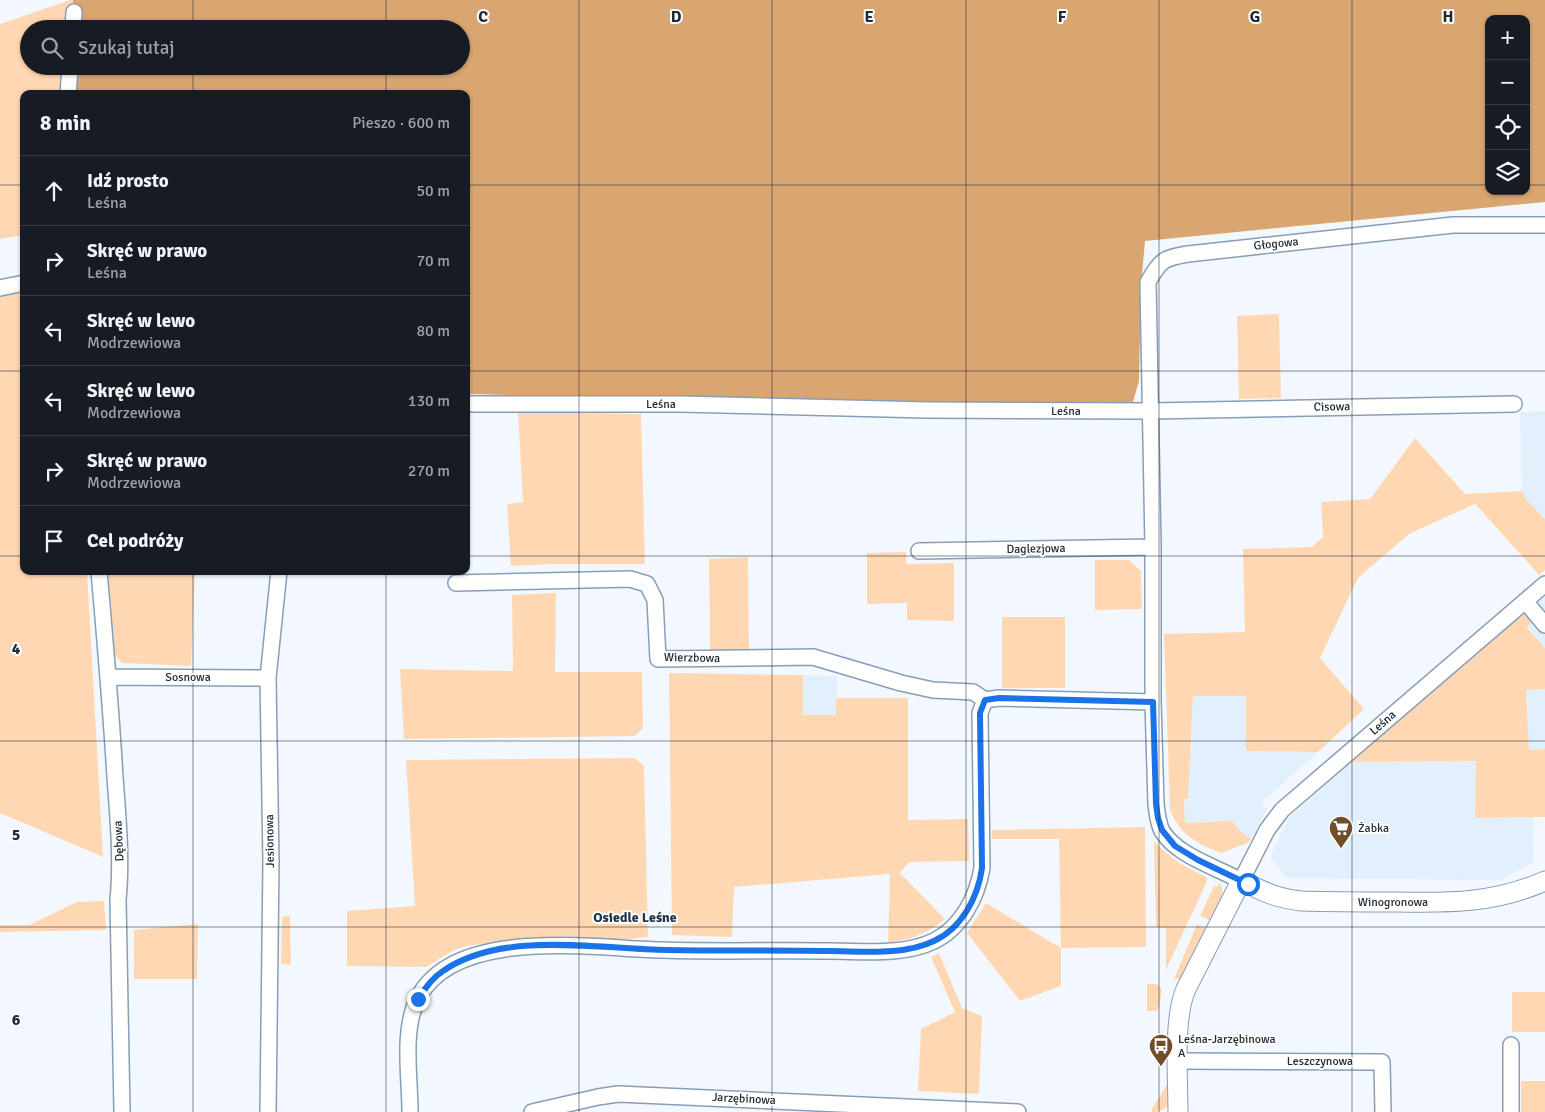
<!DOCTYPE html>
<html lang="pl">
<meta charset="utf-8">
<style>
:root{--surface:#171b24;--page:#242831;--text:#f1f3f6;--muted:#9ea1a6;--line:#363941}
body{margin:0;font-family:Signika,sans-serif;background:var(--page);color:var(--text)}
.controls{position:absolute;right:15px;top:15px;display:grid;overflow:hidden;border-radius:10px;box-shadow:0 1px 4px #0004}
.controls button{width:45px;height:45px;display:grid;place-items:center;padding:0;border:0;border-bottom:1px solid var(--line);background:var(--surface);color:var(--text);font:25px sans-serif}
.stop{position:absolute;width:15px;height:15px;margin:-11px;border:4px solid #1a73e8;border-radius:50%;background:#fff}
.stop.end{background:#1a73e8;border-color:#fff;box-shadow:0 1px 5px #0008}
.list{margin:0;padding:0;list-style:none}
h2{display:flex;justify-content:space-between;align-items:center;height:65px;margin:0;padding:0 20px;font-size:21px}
h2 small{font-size:16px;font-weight:400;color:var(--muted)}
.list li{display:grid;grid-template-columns:32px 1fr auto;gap:15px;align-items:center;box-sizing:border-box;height:70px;padding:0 20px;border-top:1px solid var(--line)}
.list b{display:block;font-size:19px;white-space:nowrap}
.list p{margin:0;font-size:16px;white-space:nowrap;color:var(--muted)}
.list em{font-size:16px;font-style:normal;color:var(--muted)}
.icon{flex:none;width:28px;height:28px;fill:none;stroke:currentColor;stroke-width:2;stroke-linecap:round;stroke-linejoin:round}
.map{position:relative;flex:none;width:1545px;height:1112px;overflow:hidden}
.search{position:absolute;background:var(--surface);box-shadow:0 1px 4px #0004;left:20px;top:20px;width:450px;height:55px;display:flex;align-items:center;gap:12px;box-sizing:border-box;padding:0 18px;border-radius:28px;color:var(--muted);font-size:19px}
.panel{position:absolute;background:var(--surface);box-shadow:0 1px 4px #0004;left:20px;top:90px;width:450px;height:485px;border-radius:10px}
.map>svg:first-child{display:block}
.built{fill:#e2effc}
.green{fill:#ffd8b3}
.forest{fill:#d9a571;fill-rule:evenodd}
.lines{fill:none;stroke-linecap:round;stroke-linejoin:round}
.minor-casing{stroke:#879eb8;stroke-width:18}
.tertiary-casing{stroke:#879eb8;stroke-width:21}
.minor{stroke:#fff;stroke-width:15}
.tertiary{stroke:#fff;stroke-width:19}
.route{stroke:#1a73e8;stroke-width:6}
.grid{fill:none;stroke:#212b35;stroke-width:1;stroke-opacity:0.55}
.labels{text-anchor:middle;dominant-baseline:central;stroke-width:4;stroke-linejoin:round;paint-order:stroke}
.street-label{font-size:12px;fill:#212b35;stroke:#fff}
.poi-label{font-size:12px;fill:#212b35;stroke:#fff;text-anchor:start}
.neighbourhood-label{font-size:14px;font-weight:bold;fill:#203449;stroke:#fff}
.grid-label{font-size:16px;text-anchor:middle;font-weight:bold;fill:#212b35;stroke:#fff;stroke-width:4;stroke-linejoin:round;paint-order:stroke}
</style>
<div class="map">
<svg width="1545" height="1112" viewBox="0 0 1545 1112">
<rect width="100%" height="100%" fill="#f3f8fe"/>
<path class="built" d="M1545,411v108l-19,-20 -4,-8 -2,-79z
M1545,592v56l-18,-21 -7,-13z
M803,675l34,1 -1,39h-34z
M1545,689v60l-16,1 -3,-60z
M1193,696h53v55l72,1 -57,51 6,6 -16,30 -11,-8 -8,-10 -47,2 -1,-24 4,-1z
M1476,761l-1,57 58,-1 1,45 -34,18 -214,-2 -16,-21 19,-39 63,-56z"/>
<path class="green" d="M70,0h3l1,29h-45v37h46l1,28h-52v141l-24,4v-215z
M24,288v283h63l16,286 -103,-44v-521z
M1279,314l2,84 -42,1 -2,-83z
M518,412l123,2 4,150h-90l-44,2 -4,-62 16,-2z
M1415,438l50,56 57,-3 4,8 19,20v51l-6,5 -64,-71 -66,30 -51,44 -38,80 44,51 -46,43 -72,-1v-55h-53l-5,103h-4l1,24 47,-2 8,10 11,8 -3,4 -27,10c-25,-10 -42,-18 -51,-44l-6,-175 81,-2 -2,-83 69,-2 11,-10 -2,-35 49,-3z
M906,552v12l48,-1v58l-47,-1v-17l-40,1v-51z
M748,557l1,94h-39l-1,-92z
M1095,560h34l12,11 1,38 -47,1z
M108,571h87l-4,95 -69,-3 -8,-8z
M556,593l-1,79h87l1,56 -8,8 -231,3 -4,-70 113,2 -1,-76z
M1520,614h7l5,7 -5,7 18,20v41l-19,1 3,60 16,-1v68l-70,1 1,-57 -124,1 -1,-2z
M1002,617h63v71h-63z
M669,673l134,2v40h33v-17h72v122l60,-1 1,42 -60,1 -9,11 45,46c-19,15 -32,20 -57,24l2,-69 -156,13 -2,50 -60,-2z
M635,758l9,8 4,171 -48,5 -32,-6 -44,2 -58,8 -14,5 -25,16 -80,-1v-55l68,-5 -9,-146z
M1145,827l1,120 -85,1v38l-41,15 -53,-68 19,-30 75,45 -2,-109h-67v-9z
M1154,841c17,18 31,26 53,36v4l-41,89v-42l-10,-1z
M1220,882c7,15 -1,26 -7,40l-13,-6 14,-30 4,1z
M104,901l2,29 -106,2v-7h29l48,-23z
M290,916l1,49 -10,-1 1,-47z
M198,924l-1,55h-63v-49z
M1197,924l12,6 -27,49h-8z
M939,953l23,55 20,8 -3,78 -61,-3 3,-62 34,-17 -24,-55z
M1147,984h10l5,5 -3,19 -3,3h-9z
M1512,992h33v40h-33z
M1521,1081h24v31h-24z
M1166,1084l2,3 3,15c-6,8 -10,10 -20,10 3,-10 12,-17 15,-28z"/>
<path class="forest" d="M73,0h1472v202l-400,39 -4,45 -2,95 -7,24h-175l-491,-11v-300h-390l-1,-28h386v-37h-387zM1489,19h37v172h-37z"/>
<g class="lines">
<defs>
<path id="minor" d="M73,29l1,-17
M68,94l2,-28
M1545,225h-92l-265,29c-25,4 -27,6 -40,28l5,265v155l3,102c1,9 2,19 6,27 15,25 55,36 79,50l26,-51 15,-20 263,-226
M0,288l24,-5
M466,404h214l247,6 224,1 363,-7
M919,551l234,-4
M99,571c6,69 12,137 16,206 3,41 7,82 3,123l4,212
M456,583l174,-4 17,5 8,16 3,59 155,-2 88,26 32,7 40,2 12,8
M1525,601l20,24
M108,677l160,1
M985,700l14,-2 154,4
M1178,1061l204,1 1,50
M268,1112l3,-250 -3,-184 11,-107
M410,1112c0,-35 -8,-80 7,-112 36,-75 179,-51 246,-50 56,2 111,0 167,1 33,0 73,5 104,-10 28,-14 43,-44 48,-73l-2,-155 5,-13
M532,1112l66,-15 20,-3 400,18
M1511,1112v-67"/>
<path id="tertiary" d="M1178,1112c0,-33 -5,-94 8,-123l55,-108c24,11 34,17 61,20 32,1 64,1 96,1 53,1 97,1 147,-21"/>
</defs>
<use href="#minor" class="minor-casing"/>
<use href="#tertiary" class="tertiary-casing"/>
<use href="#minor" class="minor"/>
<use href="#tertiary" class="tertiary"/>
</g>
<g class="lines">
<path class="route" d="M418,999c7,-10 14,-21 25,-28 59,-41 155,-22 223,-21 54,1 108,0 163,1 33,0 74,5 105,-10 28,-13 44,-44 48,-73l-2,-155 5,-13 14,-2 154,4 3,102 2,14 4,12 13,16 23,14 50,24"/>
</g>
<path class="grid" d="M193,0v29M386,0v29M579,0v1112M772,0v1112M966,0v1112M1159,0v1112M1352,0v1112M193,66v28M386,66v28M0,185h24M466,185h1023M1526,185h19M0,371h24M466,371h1079M0,556h24M466,556h1079M193,571v541M386,571v541M0,741h1545M0,927h1545"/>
<defs>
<symbol id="supermarket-pin" viewBox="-11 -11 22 30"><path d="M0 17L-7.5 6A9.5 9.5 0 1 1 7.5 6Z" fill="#724e28" stroke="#fff"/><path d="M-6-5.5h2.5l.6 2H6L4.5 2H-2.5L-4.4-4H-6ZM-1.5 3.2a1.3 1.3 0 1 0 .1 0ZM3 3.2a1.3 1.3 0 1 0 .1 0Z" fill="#fff"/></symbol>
<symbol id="bus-pin" viewBox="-11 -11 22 30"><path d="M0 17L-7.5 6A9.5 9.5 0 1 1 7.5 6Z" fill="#724e28" stroke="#fff"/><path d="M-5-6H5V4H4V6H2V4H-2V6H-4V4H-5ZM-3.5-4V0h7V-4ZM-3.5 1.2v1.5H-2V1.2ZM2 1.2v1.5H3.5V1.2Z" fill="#fff"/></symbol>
</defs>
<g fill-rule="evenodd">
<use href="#supermarket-pin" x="1327" y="814" width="28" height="38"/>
<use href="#bus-pin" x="1147" y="1032" width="28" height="38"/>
</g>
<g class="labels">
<g class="street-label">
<text transform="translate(1276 244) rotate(-6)">Głogowa</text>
<text x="661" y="404">Leśna</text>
<text transform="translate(1332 407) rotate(-1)">Cisowa</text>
<text x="1066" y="411">Leśna</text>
<text transform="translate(1036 549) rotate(-1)">Daglezjowa</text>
<text transform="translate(692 658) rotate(1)">Wierzbowa</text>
<text x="188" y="677">Sosnowa</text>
<text transform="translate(1383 723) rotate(-41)">Leśna</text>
<text transform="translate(119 841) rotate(-93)">Dębowa</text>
<text transform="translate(270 841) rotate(-91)">Jesionowa</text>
<text x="1393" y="902">Winogronowa</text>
<text x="1320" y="1061">Leszczynowa</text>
<text transform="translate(744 1099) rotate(3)">Jarzębinowa</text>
</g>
<g class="poi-label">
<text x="1358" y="828">Żabka</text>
<text x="1178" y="1039">Leśna-Jarzębinowa<tspan x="1178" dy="14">A</tspan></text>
</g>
<g class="neighbourhood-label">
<text x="635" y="917">Osiedle Leśne</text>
</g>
</g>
<g class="grid-label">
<text x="483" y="22">C</text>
<text x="676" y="22">D</text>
<text x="869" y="22">E</text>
<text x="1062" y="22">F</text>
<text x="1255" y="22">G</text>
<text x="1448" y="22">H</text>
<text x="16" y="654">4</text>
<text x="16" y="840">5</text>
<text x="16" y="1025">6</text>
</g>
</svg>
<div class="controls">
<button>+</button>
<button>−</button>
<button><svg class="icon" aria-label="locate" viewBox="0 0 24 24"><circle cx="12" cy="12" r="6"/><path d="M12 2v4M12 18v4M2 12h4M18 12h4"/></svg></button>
<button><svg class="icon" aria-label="layers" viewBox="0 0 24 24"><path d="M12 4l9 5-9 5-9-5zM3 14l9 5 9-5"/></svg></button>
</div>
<div class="stop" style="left:1248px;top:884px"></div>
<div class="stop end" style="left:418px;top:999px"></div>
<div class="search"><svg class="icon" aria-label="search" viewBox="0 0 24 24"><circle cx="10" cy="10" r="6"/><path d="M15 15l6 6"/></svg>Szukaj tutaj</div>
<section class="panel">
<h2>8 min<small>Pieszo · 600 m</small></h2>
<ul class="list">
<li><svg class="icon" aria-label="ahead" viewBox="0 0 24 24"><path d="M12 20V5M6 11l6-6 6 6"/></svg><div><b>Idź prosto</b><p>Leśna</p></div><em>50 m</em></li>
<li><svg class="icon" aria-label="right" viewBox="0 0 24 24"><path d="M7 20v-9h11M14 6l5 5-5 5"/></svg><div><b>Skręć w prawo</b><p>Leśna</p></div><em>70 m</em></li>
<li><svg class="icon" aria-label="left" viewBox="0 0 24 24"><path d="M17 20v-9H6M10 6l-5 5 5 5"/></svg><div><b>Skręć w lewo</b><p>Modrzewiowa</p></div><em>80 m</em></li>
<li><svg class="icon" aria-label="left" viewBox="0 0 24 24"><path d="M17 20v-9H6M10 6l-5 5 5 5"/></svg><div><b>Skręć w lewo</b><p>Modrzewiowa</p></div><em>130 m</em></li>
<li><svg class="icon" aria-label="right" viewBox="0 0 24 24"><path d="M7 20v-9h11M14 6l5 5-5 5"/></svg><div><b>Skręć w prawo</b><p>Modrzewiowa</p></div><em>270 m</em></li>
<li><svg class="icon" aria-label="arrive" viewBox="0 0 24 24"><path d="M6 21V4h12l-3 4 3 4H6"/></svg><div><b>Cel podróży</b></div></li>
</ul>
</section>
</div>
